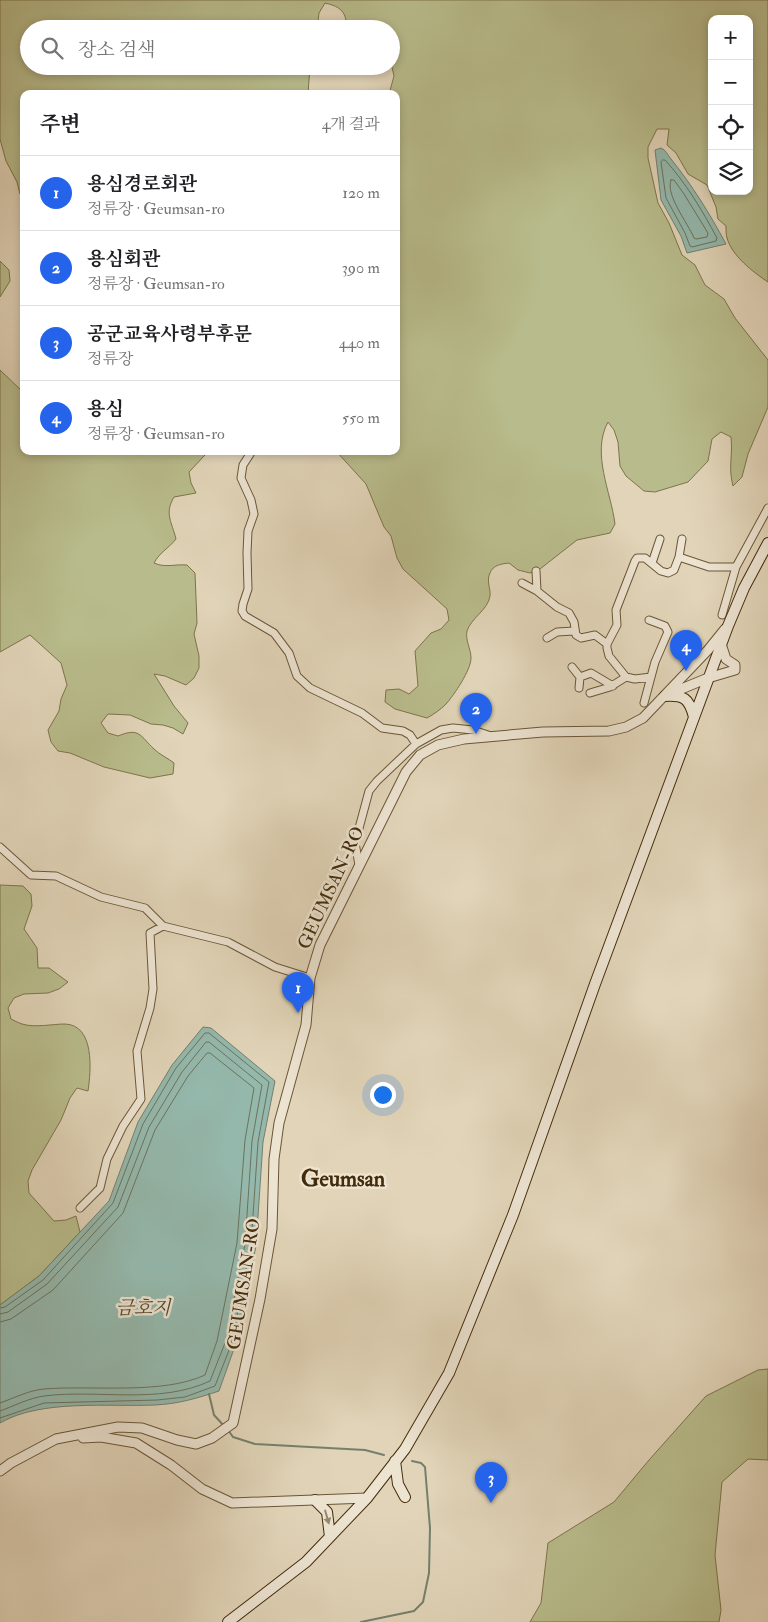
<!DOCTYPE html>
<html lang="ko">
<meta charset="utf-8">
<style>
:root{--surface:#fff;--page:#f6f6f6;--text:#202124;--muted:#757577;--line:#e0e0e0;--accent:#2563eb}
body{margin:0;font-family:"IM FELL Double Pica","Noto Serif KR",serif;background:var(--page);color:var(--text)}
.controls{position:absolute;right:15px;top:15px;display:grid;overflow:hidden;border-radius:10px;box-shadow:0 2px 8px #0003}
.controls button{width:45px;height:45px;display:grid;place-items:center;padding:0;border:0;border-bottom:1px solid var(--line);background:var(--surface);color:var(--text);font:25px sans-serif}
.you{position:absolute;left:382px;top:1094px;width:18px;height:18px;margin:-12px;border:4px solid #fff;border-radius:50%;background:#1a73e8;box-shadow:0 0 0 8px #1a73e833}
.badge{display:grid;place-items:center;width:32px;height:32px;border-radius:50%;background:var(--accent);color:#fff;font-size:16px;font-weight:700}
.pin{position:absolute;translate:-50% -41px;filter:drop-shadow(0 1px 2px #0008)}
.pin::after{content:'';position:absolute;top:26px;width:18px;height:15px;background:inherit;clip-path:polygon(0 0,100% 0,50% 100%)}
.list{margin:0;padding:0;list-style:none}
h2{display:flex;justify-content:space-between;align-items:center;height:65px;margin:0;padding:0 20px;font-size:21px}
h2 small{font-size:16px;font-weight:400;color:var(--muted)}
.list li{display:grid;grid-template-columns:32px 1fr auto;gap:15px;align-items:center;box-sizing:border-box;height:75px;padding:0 20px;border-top:1px solid var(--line)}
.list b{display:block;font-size:19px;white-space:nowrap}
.list p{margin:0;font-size:16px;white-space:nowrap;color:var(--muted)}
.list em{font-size:16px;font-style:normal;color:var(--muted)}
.icon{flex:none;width:28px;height:28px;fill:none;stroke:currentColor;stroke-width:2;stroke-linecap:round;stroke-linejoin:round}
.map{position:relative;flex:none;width:768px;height:1622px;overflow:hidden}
.search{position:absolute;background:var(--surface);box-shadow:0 2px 8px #0003;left:20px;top:20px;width:380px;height:55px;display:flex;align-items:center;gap:12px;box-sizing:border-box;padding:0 18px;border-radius:28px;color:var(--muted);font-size:19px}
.panel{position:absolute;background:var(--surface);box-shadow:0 2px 8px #0003;left:20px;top:90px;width:380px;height:365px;border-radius:10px}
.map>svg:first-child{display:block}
.green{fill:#b8bb8b;stroke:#7e744b;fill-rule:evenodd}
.water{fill:#94b8ac;stroke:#74806c}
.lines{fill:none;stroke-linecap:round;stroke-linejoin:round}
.shore{stroke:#6c725c;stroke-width:1}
.stream{stroke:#74806c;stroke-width:2}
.minor-casing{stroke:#6b5636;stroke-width:9}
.tertiary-casing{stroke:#6b5636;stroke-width:11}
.secondary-casing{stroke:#442c0b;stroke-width:12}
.minor{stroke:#ece3d1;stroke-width:7}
.tertiary{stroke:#ece3d1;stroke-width:9}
.secondary{stroke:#ece3d1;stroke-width:10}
.oneway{fill:#98886e}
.labels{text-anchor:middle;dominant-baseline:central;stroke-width:5;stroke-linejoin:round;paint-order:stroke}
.street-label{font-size:18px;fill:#442c0b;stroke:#ece3d1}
.water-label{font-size:19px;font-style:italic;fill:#54482b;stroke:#ece3d1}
.district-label{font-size:22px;font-weight:bold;fill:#442c0b;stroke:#ece3d1}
</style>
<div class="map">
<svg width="768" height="1622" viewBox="0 0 768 1622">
<rect width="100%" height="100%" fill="#e1d4b8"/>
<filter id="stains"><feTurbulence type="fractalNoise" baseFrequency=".004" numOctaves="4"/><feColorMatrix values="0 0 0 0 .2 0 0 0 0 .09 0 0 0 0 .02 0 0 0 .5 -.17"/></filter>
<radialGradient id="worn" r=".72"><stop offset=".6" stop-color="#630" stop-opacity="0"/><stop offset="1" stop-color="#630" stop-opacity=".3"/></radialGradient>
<path class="green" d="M0,0h768v282c-15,-10 -36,-26 -41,-44 -1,-3 -1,-8 -1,-12l-8,-7 -2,-12 -9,-22 -19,-11 -12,-21 -9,-8 2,-16h-12l-9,18v11l10,45 11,20 13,32 13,10 10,20 19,14 11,19 33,42v47l-20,47 -6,23 -9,9c-5,-19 0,-30 -2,-49l-10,-5 -9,7 -4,22 -20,21 -33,10 -11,-1 -18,-15 -6,-10 -2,-24 -4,-12 -6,-8c-17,31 3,70 7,102l-5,9 -33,7 -37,29 -10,4 -12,-3 -9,-7c-8,1 -16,2 -19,10 -4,8 1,16 0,23 -2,14 -19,22 -23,35 -2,9 4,18 4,27 0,12 -17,37 -25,46 -6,6 -12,10 -19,14l-32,-9 -10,-7 1,-12 13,-1 10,5 9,-8 -3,-35 16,-18 10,-4 8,-9 -2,-11 -44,-40 -6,-11 -6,-22 -7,-9 -18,-43 -30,-33h60v-357h-7l5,-18 -3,-13v-34h-44c-1,-17 -5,-22 -22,-26l-6,10 -2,16h-288v37h281l-2,28h-284v103l-4,-3 -3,-12 -11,-21 -6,-22zM712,19h37v172h-37z
M0,261l9,9 1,11 -10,16z
M0,370l24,23v58h182l-1,4 -16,17 2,11 5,10 -22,4c-10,17 -2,25 2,42 -8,10 -16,13 -22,24 11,5 21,1 33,2l8,8 2,50 -3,11 5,22v12l-5,10 -8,7 -21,-9 -11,-2 20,32 14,17 -5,11 -10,-6 -10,-3 -12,-1 -21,-9 -22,-1 -7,9 7,10 10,3c22,-9 22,0 36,13 6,6 14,9 20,14l-1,11 -23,4 -46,-11 -34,-14 -12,-2 -7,-9 -3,-12 11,-19 2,-12 6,-14 -6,-22 -31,-28 -30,17z
M0,885l23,1 8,8 1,12 -8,23 13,19 1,20h11l19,14 -9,7 -11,4 -24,1 -10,4 -6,10 3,11c4,2 8,4 11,5 13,4 30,0 43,0 30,1 26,47 23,67l-11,-3 -7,10 -9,22 -29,50 -4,11 1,12 25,28 12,-1 10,-4 4,16 -41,44 -39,29z
M768,1369v91l-20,-1 -26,23 -7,73 6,55 -2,12h-189l11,-19 7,-60 66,-41 35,-42 57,-64 52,-26z"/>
<path class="water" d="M661,148c5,2 6,6 10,11 21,26 39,55 55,85l-39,9 -6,-17 -20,-36 -6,-50z
M203,1027l8,1 64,53 -12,61 -7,104 -21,100 -16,45c-21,7 -41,13 -64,14 -46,2 -114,-6 -155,18v-118l39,-29 70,-75 29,-79 34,-57z"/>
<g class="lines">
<path class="shore" d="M663,160h2c21,23 37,50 52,78l-1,3 -24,6 -2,-1 -5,-13 -19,-35 -5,-36z
M671,180h3l10,14 24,39 -1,4 -11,2 -2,-1c-6,-15 -29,-43 -23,-58z
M0,1308l5,-1 38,-27 70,-77 30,-79 33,-56 29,-35h4l60,49 -11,60 -7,103 -20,100 -16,41 -30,11 -28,3 -113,3 -44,15
M0,1314l8,-2 39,-28 71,-77 31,-80 33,-55 24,-30h3l53,43 -10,56 -7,103 -20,99 -15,38c-51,24 -112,8 -166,15 -15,2 -30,10 -44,15
M0,1322l11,-3 42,-29 70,-77 32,-83 33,-54 19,-23h3l44,35 -9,52 -8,103 -20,98 -12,34c-43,20 -113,10 -161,14 -14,1 -30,9 -44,14"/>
<path class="stream" d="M209,1394l5,21 11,12
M228,1430l5,7 22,7 110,6 19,5
M361,1622l53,-11 9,-9 6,-29 1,-45 -5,-61 -4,-4 -9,-2"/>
<defs>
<path id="minor" d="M252,451l-9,14 -2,13 10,22 3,14 -6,17 -1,22 1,36 -5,15 -1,7 3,5 29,17 15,20 8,23 13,12 52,25 20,15 21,3 7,4 6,9
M679,557l3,-18
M652,563l8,-24
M536,571l1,20 20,16 12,6 5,9 2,13 5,3 14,-3 12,9
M522,583l15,8
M722,615l14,-48 32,-59
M547,638l10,-6 17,-1
M572,667l8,10
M651,677l-16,2 -9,-2 -17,-21 -2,-8v-4l10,-19 -1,-15 19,-49 2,-3h8l16,13 7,2 6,-3 5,-13 30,10h27
M579,688l1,-11 11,-4 22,13
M590,693l20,-6 16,-10
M644,703l11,-41 13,-30 -3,-6 -16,-6
M0,847l31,28 25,1 45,21 44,11 18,18
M359,865l-4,-22 14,-52 8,-10 39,-37 25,-14 12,-2 20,2 18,6
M80,1208l20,-20 7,-29 16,-33 18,-27 -4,-48 13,-43 3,-19 -3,-56 13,-7 65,16 47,25 35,11"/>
<path id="tertiary" d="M669,694l39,-16 27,-8v-5l-9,-6 -5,-15
M83,1438l18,-1 35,6 35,22 31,24 30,14 135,-5
M0,1471l11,-8 45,-24 62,-12 24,1 35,12 19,4 16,-6 21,-15 27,-124 12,-70 2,-70 5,-36 27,-98 4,-47 10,-33 86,-173 14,-17 18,-10 26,-6 79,-7 66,-1 17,-4 17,-9 65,-68 17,-21"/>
<path id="secondary" d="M665,696c19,-1 24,2 29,21
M395,1461l3,23 7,13
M315,1500l12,12 3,25
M228,1622l78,-60 61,-64 38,-49 44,-76 64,-158 82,-231 133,-358 16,-38 24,-45"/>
</defs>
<use href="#minor" class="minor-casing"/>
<use href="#tertiary" class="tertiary-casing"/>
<use href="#secondary" class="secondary-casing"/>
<use href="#minor" class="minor"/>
<use href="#tertiary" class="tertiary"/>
<use href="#secondary" class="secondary"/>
</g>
<defs><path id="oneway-solid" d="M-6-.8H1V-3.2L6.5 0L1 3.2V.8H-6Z" transform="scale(1.25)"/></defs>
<use class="oneway" href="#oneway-solid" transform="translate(327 1517) rotate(74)"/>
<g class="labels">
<g class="street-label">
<text transform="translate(331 888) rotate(-65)">GEUMSAN-RO</text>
<text transform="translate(244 1284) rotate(-81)">GEUMSAN-RO</text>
</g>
<g class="water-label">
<text x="143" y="1308">금호지</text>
</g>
<g class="district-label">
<text x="343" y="1179">Geumsan</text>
</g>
</g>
<rect width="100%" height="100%" filter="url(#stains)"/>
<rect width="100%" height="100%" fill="url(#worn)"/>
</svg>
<div class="controls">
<button>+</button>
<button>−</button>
<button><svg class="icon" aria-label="locate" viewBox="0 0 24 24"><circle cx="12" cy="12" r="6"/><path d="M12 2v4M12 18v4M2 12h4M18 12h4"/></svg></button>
<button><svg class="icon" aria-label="layers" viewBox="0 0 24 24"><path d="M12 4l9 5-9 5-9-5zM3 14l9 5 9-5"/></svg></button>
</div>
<div class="you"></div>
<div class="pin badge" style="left:298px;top:1013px">1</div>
<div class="pin badge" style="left:476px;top:734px">2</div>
<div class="pin badge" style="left:491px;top:1503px">3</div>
<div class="pin badge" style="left:686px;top:671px">4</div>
<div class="search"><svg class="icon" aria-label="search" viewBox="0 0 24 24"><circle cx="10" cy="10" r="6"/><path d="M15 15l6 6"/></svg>장소 검색</div>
<section class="panel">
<h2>주변<small>4개 결과</small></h2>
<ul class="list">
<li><span class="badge">1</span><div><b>용심경로회관</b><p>정류장 · Geumsan-ro</p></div><em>120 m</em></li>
<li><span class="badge">2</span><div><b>용심회관</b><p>정류장 · Geumsan-ro</p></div><em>390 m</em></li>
<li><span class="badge">3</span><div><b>공군교육사령부후문</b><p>정류장</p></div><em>440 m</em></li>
<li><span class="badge">4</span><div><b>용심</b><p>정류장 · Geumsan-ro</p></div><em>550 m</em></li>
</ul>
</section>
</div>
